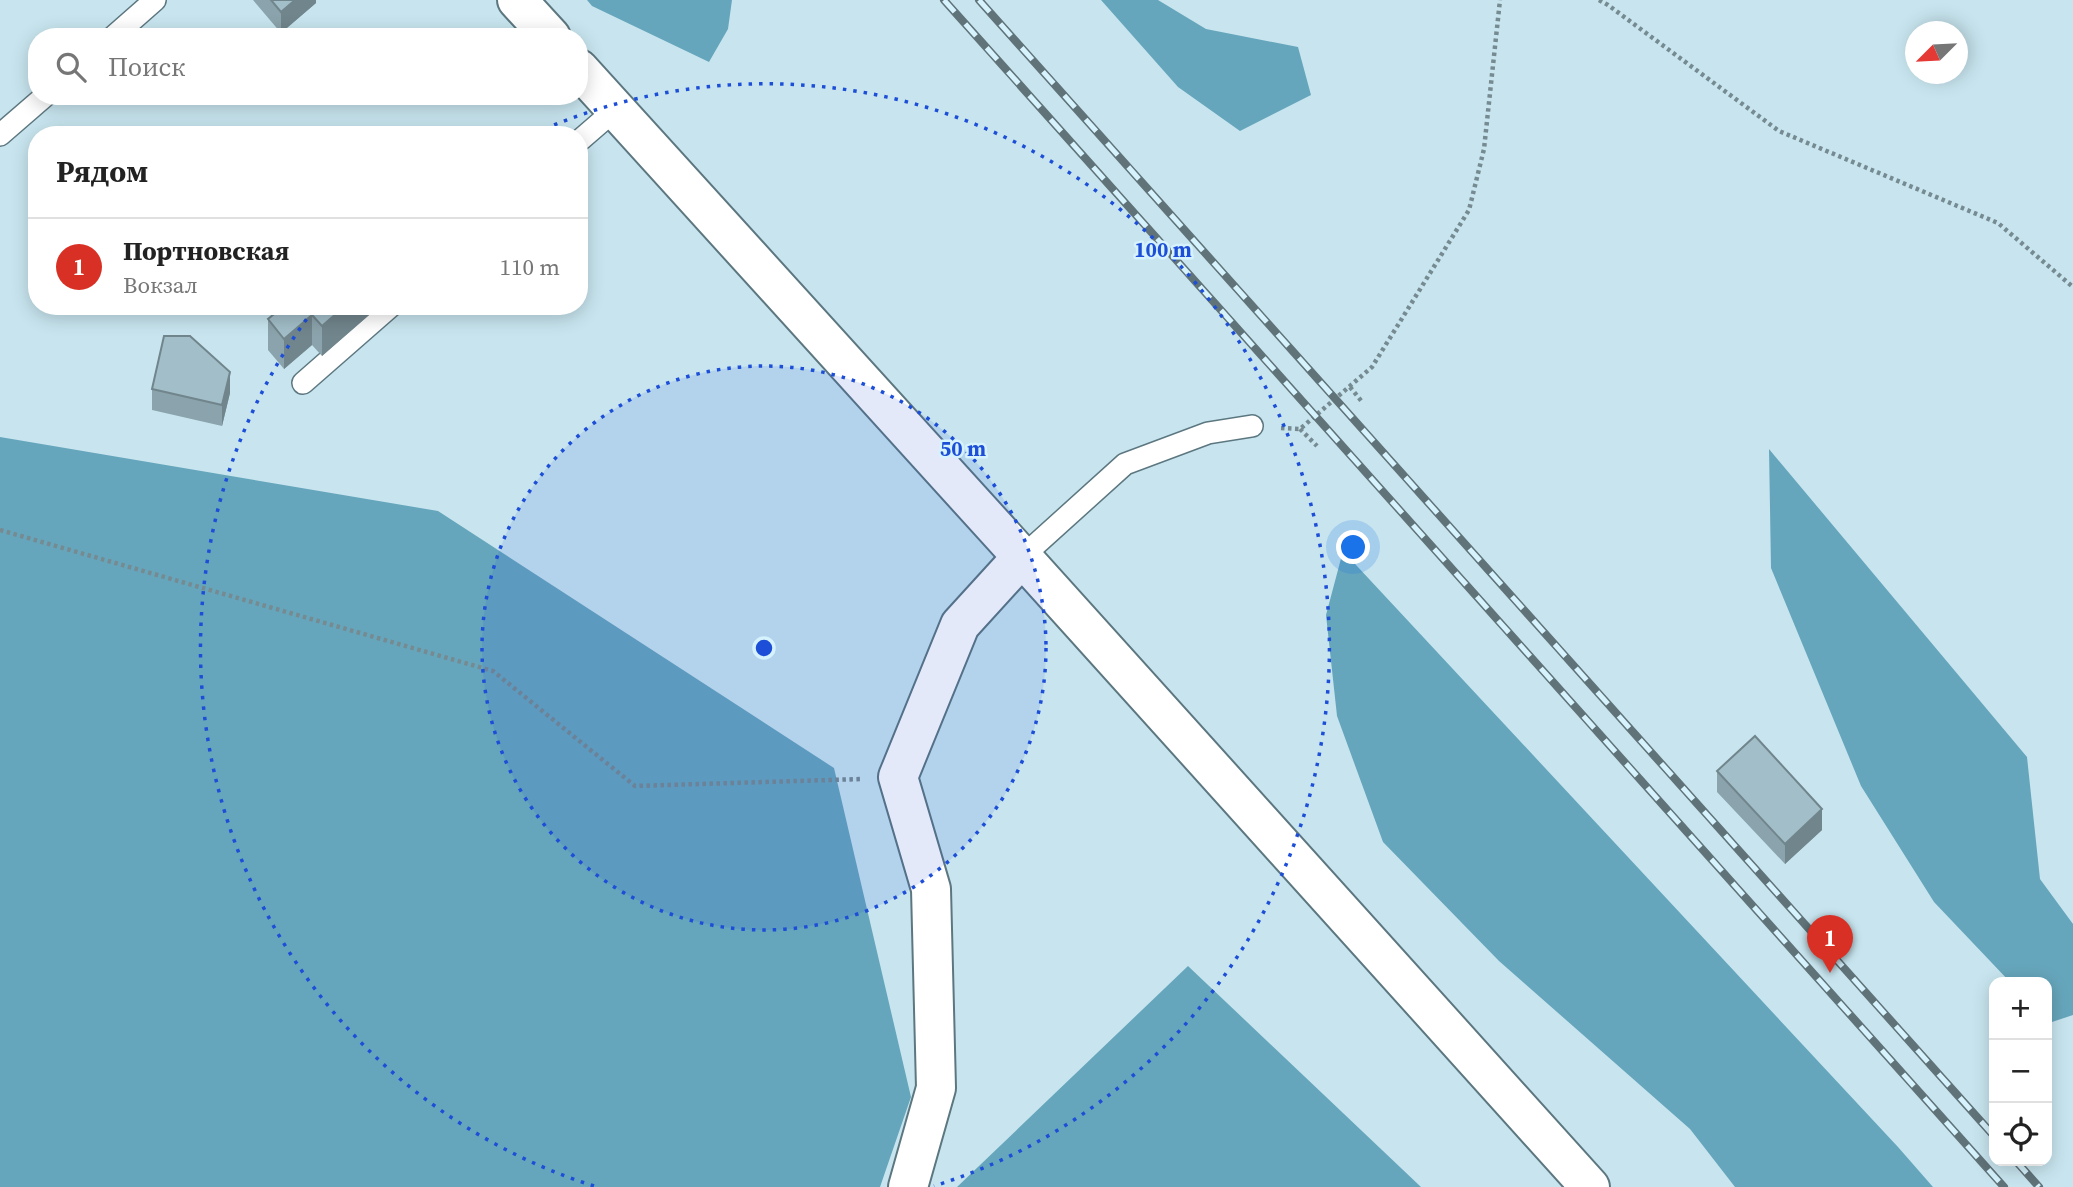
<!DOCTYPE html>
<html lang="ru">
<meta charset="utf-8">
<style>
:root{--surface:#fff;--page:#f2f2f2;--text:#222;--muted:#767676;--line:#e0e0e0;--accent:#d93025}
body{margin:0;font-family:"Source Serif 4",serif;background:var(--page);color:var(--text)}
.controls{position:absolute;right:21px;bottom:21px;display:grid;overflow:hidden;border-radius:14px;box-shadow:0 4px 18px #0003}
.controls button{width:63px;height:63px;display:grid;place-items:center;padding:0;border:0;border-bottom:2px solid var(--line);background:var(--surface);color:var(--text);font:35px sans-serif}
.compass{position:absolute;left:1905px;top:21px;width:63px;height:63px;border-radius:50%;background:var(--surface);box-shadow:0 4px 18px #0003;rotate:246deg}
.you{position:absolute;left:1354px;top:548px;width:24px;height:24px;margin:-18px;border:5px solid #fff;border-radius:50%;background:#1a73e8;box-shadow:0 0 0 10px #1a73e833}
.badge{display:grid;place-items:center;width:46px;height:46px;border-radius:50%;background:var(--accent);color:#fff;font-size:23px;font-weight:700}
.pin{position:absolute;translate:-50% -58px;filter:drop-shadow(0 2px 4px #0008)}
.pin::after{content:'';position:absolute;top:37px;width:24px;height:21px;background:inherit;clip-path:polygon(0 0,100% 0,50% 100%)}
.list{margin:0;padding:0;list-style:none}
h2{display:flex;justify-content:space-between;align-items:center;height:91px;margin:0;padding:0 28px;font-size:30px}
h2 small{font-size:23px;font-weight:400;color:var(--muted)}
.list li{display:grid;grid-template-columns:46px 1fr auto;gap:21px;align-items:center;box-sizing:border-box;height:98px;padding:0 28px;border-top:2px solid var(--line)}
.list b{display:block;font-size:26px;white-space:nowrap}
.list p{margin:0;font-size:23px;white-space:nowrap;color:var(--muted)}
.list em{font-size:23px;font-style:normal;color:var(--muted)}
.icon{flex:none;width:38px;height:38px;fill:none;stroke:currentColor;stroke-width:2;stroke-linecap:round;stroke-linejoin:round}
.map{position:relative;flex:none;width:2073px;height:1187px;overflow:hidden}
.search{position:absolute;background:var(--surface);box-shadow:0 4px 18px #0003;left:28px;top:28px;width:560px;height:77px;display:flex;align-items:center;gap:18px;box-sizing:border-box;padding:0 24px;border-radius:28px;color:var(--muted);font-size:26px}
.panel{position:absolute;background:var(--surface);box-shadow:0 4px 18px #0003;left:28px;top:126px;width:560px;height:189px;border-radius:28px}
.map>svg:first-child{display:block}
.forest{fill:#66a6bc}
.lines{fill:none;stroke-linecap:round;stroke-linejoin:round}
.service-casing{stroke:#5c7780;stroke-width:24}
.minor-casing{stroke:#5c7780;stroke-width:42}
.tertiary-casing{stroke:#5c7780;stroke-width:42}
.path{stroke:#768a91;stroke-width:4.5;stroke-dasharray:3.5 3.5;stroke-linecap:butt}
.service{stroke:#fff;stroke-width:21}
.minor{stroke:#fff;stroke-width:38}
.tertiary{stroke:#fff;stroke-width:38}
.rail-casing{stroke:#607379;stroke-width:8}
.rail{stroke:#d5f2fd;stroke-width:5;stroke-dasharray:16;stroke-linecap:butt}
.wall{fill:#8ba3ac}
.shaded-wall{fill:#71858c}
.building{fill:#a2bec8;stroke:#71858c;stroke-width:2}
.ring{fill:none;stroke:#1d4ed8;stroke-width:3.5;stroke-dasharray:3.5 7}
.centre{fill:#1d4ed8;stroke:#d5f2fd;stroke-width:3.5}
.ring-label{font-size:21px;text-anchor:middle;font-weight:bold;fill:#1d4ed8;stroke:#d5f2fd;stroke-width:5;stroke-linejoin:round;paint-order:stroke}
</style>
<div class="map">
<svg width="2073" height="1187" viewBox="0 0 2073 1187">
<rect width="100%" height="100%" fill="#c8e5ef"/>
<path class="forest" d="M587,0h145l-4,29 -19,33 -117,-56z
M1101,0h57l48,29 92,18 13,48 -71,36 -62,-44z
M0,437l438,74 396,257 77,329 -31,90h-880z
M1769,449l258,308 13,122 33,45v91l-24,8 -2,-3v-38h-37l-76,-80 -73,-116 -90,-218z
M1343,551l555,596 35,40h-198l-45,-58 -191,-168 -116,-119 -46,-126 -11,-101z
M1188,966l233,221h-464z"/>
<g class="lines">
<defs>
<path id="service" d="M113,37l42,-37
M0,135l45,-39
M579,141l37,-32
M303,383l88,-77
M1022,557l103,-93 83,-31 44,-7"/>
<path id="minor" d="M908,1187l28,-99 -5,-199 -33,-112 62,-152 62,-68 568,630"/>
<path id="tertiary" d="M517,0l34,37
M579,69l443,488"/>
</defs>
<use href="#service" class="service-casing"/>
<use href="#minor" class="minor-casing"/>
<use href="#tertiary" class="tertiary-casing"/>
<path class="path" d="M1599,0l9,5 171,126 219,92 75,64
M1350,387l13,16
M1281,428l19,1 72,-62 97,-157 15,-61 16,-149
M1300,429l17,17
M0,530l493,141 142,115 227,-7"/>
<use href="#service" class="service"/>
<use href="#minor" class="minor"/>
<use href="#tertiary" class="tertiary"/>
<defs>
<path id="rail" d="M944,0l1060,1187
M979,0l1015,1136
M2016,1161l23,26"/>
</defs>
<use href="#rail" class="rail-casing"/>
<use href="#rail" class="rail"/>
</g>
<path class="wall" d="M253,0h63v3l-35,30z
M264,306h112v3l-54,47 -10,-11 -28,24 -16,-19v-31l4,-3z
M152,389l78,4 -8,33 -70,-16z
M1717,771l105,59 -37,34 -68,-72z"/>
<path class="shaded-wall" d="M295,0h21v3l-35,30v-21z
M345,306h31v3l-54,47v-30z
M312,315v30l-28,24v-30z
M230,372v21l-8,33v-21z
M1822,809v21l-37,34v-20z"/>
<path class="building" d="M271,0h24l-14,12z
M284,306h61l-23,20 -10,-11 -28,24 -16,-20z
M164,336h26l40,36 -8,33 -70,-16z
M1755,736l67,73 -37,35 -68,-73z"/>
<circle cx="764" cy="648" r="282" fill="#1d4ed8" fill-opacity=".12"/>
<g class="ring">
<circle cx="764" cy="648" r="282"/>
<path d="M594 1186A564 564 0 0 1 314 309M535 133A564 564 0 1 1 934 1186"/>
</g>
<circle cx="764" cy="648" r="10" class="centre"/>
<g class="ring-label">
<text x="1163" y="257">100 m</text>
<text x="963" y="456">50 m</text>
</g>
</svg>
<div class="controls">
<button>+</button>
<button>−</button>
<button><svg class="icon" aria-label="locate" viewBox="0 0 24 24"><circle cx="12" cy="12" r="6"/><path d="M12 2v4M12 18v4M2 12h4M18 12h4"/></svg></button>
</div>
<svg class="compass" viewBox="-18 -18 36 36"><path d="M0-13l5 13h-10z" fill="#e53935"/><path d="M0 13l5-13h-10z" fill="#767676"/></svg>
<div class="you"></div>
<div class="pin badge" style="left:1830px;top:973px">1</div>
<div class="search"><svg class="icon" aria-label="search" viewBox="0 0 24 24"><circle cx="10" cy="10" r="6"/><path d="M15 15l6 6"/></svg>Поиск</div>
<section class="panel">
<h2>Рядом<small></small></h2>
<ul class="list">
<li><span class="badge">1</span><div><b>Портновская</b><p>Вокзал</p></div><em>110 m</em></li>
</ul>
</section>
</div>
